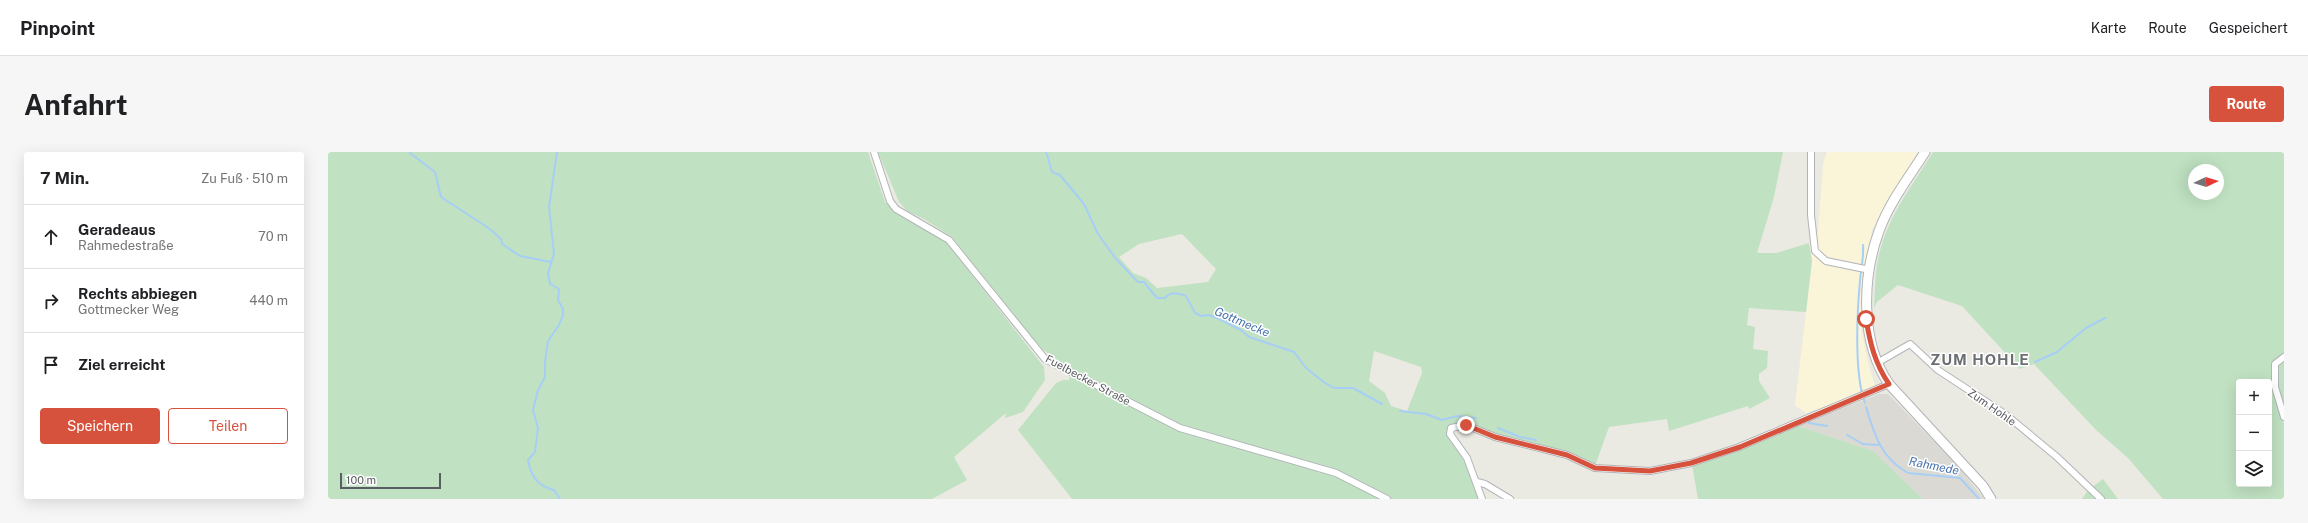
<!DOCTYPE html>
<html lang="de">
<meta charset="utf-8">
<style>
:root{--surface:#fff;--page:#f6f6f6;--text:#202124;--muted:#757577;--line:#e0e0e0;--accent:#d7523c}
body{margin:0;font-family:"Public Sans",sans-serif;background:var(--page);color:var(--text)}
.controls{position:absolute;right:12px;bottom:12px;display:grid;overflow:hidden;border-radius:4px;box-shadow:0 4px 16px #0002}
.controls button{width:36px;height:36px;display:grid;place-items:center;padding:0;border:0;border-bottom:1px solid var(--line);background:var(--surface);color:var(--text);font:20px sans-serif}
.compass{position:absolute;left:1860px;top:12px;width:36px;height:36px;border-radius:50%;background:var(--surface);box-shadow:0 4px 16px #0002;rotate:86deg}
.scale{position:absolute;left:12px;bottom:10px;width:101px;box-sizing:border-box;padding-left:4px;border:2px solid #5a5d61;border-top:0;font-size:11px;line-height:14px;white-space:nowrap;color:#5a5d61;-webkit-text-stroke:3px #fff;paint-order:stroke}
.stop{position:absolute;width:12px;height:12px;margin:-9px;border:3px solid #d7523c;border-radius:50%;background:#fff}
.stop.end{background:#d7523c;border-color:#fff;box-shadow:0 1px 4px #0008}
.list{margin:0;padding:0;list-style:none}
h2{display:flex;justify-content:space-between;align-items:center;height:52px;margin:0;padding:0 16px;font-size:17px}
h2 small{font-size:13px;font-weight:400;color:var(--muted)}
.list li{display:grid;grid-template-columns:26px 1fr auto;gap:12px;align-items:center;box-sizing:border-box;height:64px;padding:0 16px;border-top:1px solid var(--line)}
.list b{display:block;font-size:15px;white-space:nowrap}
.list p{margin:0;font-size:13px;white-space:nowrap;color:var(--muted)}
.list em{font-size:13px;font-style:normal;color:var(--muted)}
.actions{display:flex;gap:8px;padding:12px 16px}
.actions a{flex:1;padding:9px 0;border:1px solid var(--accent);border-radius:4px;text-align:center;font-size:14px;color:var(--accent)}
.actions .main{background:var(--accent);color:#fff}
.icon{flex:none;width:22px;height:22px;fill:none;stroke:currentColor;stroke-width:2;stroke-linecap:round;stroke-linejoin:round}
.map{position:relative;flex:none;width:1956px;height:347px;overflow:hidden;border-radius:4px}
header{display:flex;align-items:center;gap:24px;box-sizing:border-box;height:56px;padding:0 20px;background:var(--surface);border-bottom:1px solid var(--line)}
header strong{font-size:19px}
nav{display:flex;gap:22px;margin-inline-start:auto;font-size:14px}
.intro{display:flex;align-items:center;justify-content:space-between;box-sizing:border-box;height:96px;padding:0 24px}
h1{margin:0;font-size:28px}
.button{padding:10px 18px;border-radius:4px;background:var(--accent);color:#fff;font-size:14px;font-weight:700}
main{display:flex;gap:24px;padding:0 24px}
aside{flex:1;background:var(--surface);border-radius:4px;box-shadow:0 4px 16px #0002}
.map>svg:first-child{display:block}
.commercial{fill:#faf4d8}
.industrial{fill:#dad9d4}
.green{fill:#c0e1c2;fill-rule:evenodd}
.lines{fill:none;stroke-linecap:round;stroke-linejoin:round}
.stream{stroke:#a7cff6;stroke-width:2}
.street-casing{stroke:#b2b4b8;stroke-width:8}
.secondary-casing{stroke:#b1b4b8;stroke-width:11}
.street{stroke:#fff;stroke-width:6}
.secondary{stroke:#fff;stroke-width:9}
.route{stroke:#d7523c;stroke-width:5}
.labels{text-anchor:middle;dominant-baseline:central;stroke-width:3;stroke-linejoin:round;paint-order:stroke}
.street-label{font-size:11px;fill:#5a5d61;stroke:#fff}
.water-label{font-size:12px;font-style:italic;fill:#4a74ae;stroke:#fff}
.district-label{font-size:15px;font-weight:bold;letter-spacing:1px;fill:#6b6f73;stroke:#fff}
</style>
<header>
<strong>Pinpoint</strong>
<nav><a>Karte</a><a>Route</a><a>Gespeichert</a></nav>
</header>
<div class="intro"><h1>Anfahrt</h1><a class="button">Route</a></div>
<main>
<aside>
<h2>7 Min.<small>Zu Fuß · 510 m</small></h2>
<ul class="list">
<li><svg class="icon" aria-label="ahead" viewBox="0 0 24 24"><path d="M12 20V5M6 11l6-6 6 6"/></svg><div><b>Geradeaus</b><p>Rahmedestraße</p></div><em>70 m</em></li>
<li><svg class="icon" aria-label="right" viewBox="0 0 24 24"><path d="M7 20v-9h11M14 6l5 5-5 5"/></svg><div><b>Rechts abbiegen</b><p>Gottmecker Weg</p></div><em>440 m</em></li>
<li><svg class="icon" aria-label="arrive" viewBox="0 0 24 24"><path d="M6 21V4h12l-3 4 3 4H6"/></svg><div><b>Ziel erreicht</b></div></li>
</ul>
<div class="actions"><a class="main">Speichern</a><a>Teilen</a></div>
</aside>
<div class="map">
<svg width="1956" height="347" viewBox="0 0 1956 347">
<rect width="100%" height="100%" fill="#ebeae2"/>
<path class="commercial" d="M1499,0h95l-50,78 -8,44 -3,54 9,42 6,18 -70,25 -11,-8 17,-144 -3,-18 9,-11 5,-69z"/>
<path class="industrial" d="M1551,242h9l69,71 27,34h-61l-50,-48 -75,-25z"/>
<path class="green" d="M0,0h540l17,50 12,12 50,29 97,124 1,13 -22,32 -18,6 1,-5 -52,44 13,23 -35,19h-604z
M550,0h167l6,20 -4,-20h736l-9,45 -17,56h19l33,-10 3,18 -6,51 -57,-4 -2,17 8,2 -2,22 15,2 -1,17 -8,6v7l11,17 -21,11 -1,-3 -79,25 -2,-12 -58,8 -14,39 -41,-18 -60,-14 -24,-10 -14,-1 -6,2 -3,5v5l16,24 16,40h-407l-54,-69 38,-47 7,-3h6l3,-10 -33,-23 -87,-110 -28,-18 -17,-8 -8,-9zM854,82l34,35 -8,13 -51,6 -11,-10 -13,-5 -14,-16 20,-13zM1046,199l47,16 1,6 -15,38 -16,-5 -6,-13 -16,-12z
M1605,0h351v203l-11,8v25l11,36v75h-121l-35,-41 -32,-28 -62,-66 -14,5 -58,-63 -64,-21 -21,17 -3,6c1,-20 1,-42 7,-61 10,-35 33,-64 52,-95zM1866,18h24v24h-24zM1911,230h30v102h-30z
M1956,206v52l-8,-23 1,-23z
M1470,274l75,25 50,48h-225l-6,-34z
M1775,327l15,20h-36l6,-9z"/>
<g class="lines">
<path class="stream" d="M229,0l-8,55 5,47 -6,19 2,11 9,5 -1,11 5,9v6l-4,10 -11,16 -3,21v15l-7,13 -5,20 5,18 -3,24 -7,8c3,17 10,26 26,30l6,9
M718,0l6,20 8,3 24,29 14,30 18,25 22,23h6l13,16h8c6,-7 13,-5 21,-2l9,17 6,3 8,-1 8,3 24,12 8,7 45,15 12,16 19,15 9,5h19l29,16
M82,1l25,19 6,25 49,32 11,10 1,5 18,12 31,6
M1535,93c1,12 -2,24 -3,36 -3,32 -6,93 5,122
M1707,210l22,-10 29,-24 19,-10
M1538,255c8,27 15,51 42,66l52,5 19,21
M1072,259l26,3 16,6 15,-4 19,2
M1481,271l18,3
M1170,276l22,9 16,3
M1519,283l16,9 15,1"/>
<defs>
<path id="street" d="M546,0l16,49 6,8 53,31 96,119 135,69 156,45 51,26
M1483,0v63l4,36 11,10 44,9
M1956,205l-9,7v23l9,30
M1549,211l33,-19 28,26 67,44 52,43 44,42
M1149,330l8,2 25,15
M1154,347l-15,-41 -17,-24 1,-6 15,-3 29,12 72,18 28,13 55,3 41,-8 48,-16 150,-63"/>
<path id="secondary" d="M1597,0c-16,25 -36,51 -46,79 -17,47 -19,111 10,153l94,102 8,13"/>
</defs>
<use href="#street" class="street-casing"/>
<use href="#secondary" class="secondary-casing"/>
<use href="#street" class="street"/>
<use href="#secondary" class="secondary"/>
</g>
<g class="lines">
<path class="route" d="M1138,273l29,12 72,18 28,13 55,3 41,-8 49,-16 149,-63c-14,-20 -19,-41 -23,-65"/>
</g>
<g class="labels">
<g class="street-label">
<text transform="translate(760 228) rotate(28)">Fuelbecker Straße</text>
<text transform="translate(1664 255) rotate(35)">Zum Hohle</text>
</g>
<g class="water-label">
<text transform="translate(914 170) rotate(23)">Gottmecke</text>
<text transform="translate(1606 314) rotate(11)">Rahmede</text>
</g>
<g class="district-label">
<text x="1652" y="207">ZUM HOHLE</text>
</g>
</g>
</svg>
<div class="controls">
<button>+</button>
<button>−</button>
<button><svg class="icon" aria-label="layers" viewBox="0 0 24 24"><path d="M12 4l9 5-9 5-9-5zM3 14l9 5 9-5"/></svg></button>
</div>
<svg class="compass" viewBox="-18 -18 36 36"><path d="M0-13l5 13h-10z" fill="#e53935"/><path d="M0 13l5-13h-10z" fill="#757577"/></svg>
<div class="scale">100 m</div>
<div class="stop" style="left:1538px;top:167px"></div>
<div class="stop end" style="left:1138px;top:273px"></div>
</div>
</main>
